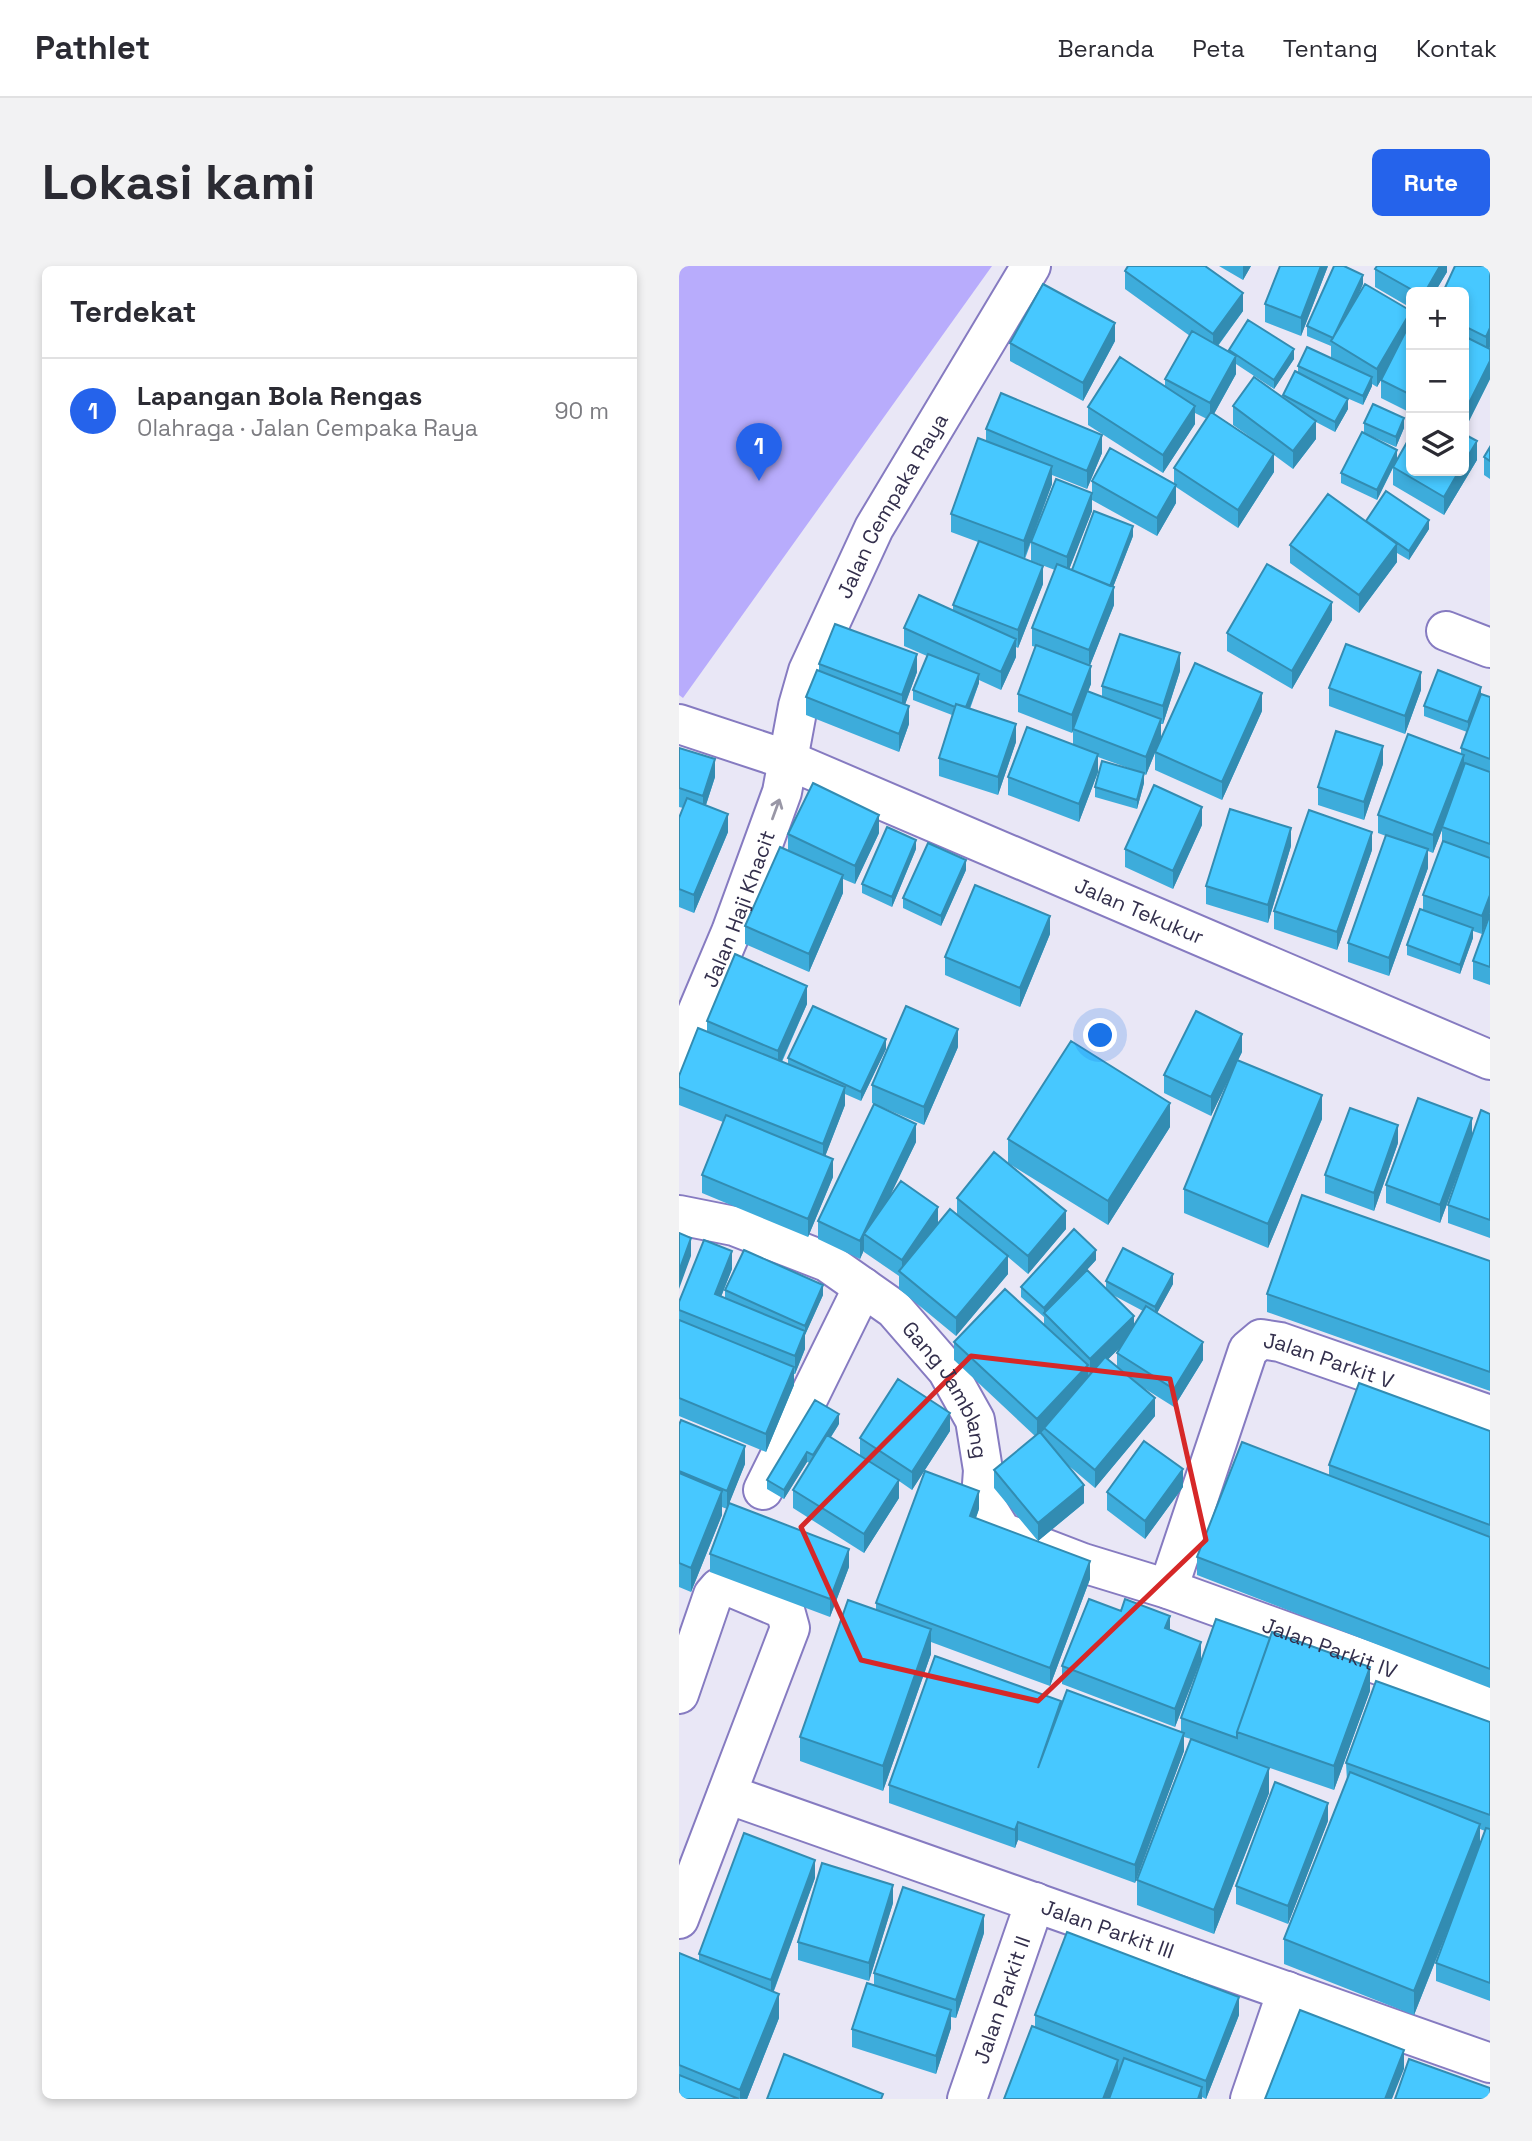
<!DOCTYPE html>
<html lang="id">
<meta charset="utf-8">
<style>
:root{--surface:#fff;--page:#f2f2f3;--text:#2b2b33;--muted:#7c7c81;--line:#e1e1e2;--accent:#2563eb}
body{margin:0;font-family:"Space Grotesk",sans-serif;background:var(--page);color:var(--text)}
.controls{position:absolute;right:21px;top:21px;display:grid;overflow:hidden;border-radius:10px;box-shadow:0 4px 10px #0003}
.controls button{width:63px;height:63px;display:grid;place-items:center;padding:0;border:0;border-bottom:2px solid var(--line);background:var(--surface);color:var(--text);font:35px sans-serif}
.you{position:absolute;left:422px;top:770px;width:24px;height:24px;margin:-18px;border:5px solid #fff;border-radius:50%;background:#1a73e8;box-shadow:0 0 0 10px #1a73e833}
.badge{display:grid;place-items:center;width:46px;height:46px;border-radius:50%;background:var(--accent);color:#fff;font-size:23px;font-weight:700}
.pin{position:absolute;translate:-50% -58px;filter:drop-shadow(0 2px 4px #0008)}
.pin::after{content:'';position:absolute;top:37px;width:24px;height:21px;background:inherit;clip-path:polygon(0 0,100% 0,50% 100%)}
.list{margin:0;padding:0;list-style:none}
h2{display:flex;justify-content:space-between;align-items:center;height:91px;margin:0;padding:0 28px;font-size:30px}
h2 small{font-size:23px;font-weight:400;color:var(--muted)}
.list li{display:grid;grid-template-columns:46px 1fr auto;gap:21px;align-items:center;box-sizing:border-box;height:105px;padding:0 28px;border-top:2px solid var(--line)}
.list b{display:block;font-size:26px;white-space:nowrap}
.list p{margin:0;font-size:23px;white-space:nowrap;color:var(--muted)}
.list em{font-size:23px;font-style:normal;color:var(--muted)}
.icon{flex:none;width:38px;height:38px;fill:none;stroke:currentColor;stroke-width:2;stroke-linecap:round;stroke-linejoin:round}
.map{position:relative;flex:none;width:811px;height:1833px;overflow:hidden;border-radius:10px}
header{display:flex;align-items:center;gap:42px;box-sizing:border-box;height:98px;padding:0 35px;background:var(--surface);border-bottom:2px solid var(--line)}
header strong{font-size:33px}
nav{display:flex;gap:38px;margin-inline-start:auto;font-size:24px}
.intro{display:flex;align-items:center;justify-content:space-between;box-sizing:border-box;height:168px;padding:0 42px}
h1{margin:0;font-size:49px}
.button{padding:18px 32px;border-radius:10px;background:var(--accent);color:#fff;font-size:24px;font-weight:700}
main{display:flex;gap:42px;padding:0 42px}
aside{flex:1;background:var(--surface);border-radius:10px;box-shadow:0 4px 10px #0003}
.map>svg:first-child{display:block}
.pitch{fill:#b8acfc}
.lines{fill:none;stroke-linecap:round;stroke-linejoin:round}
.minor-casing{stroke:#867bc1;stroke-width:42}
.minor{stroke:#fff;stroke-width:38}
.wall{fill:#3dacdb;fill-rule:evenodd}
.shaded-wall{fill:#328cb2}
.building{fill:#47c8ff;stroke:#328cb2;stroke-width:2}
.oneway{stroke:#9997a6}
.marked{fill:none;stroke:#d62828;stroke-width:5;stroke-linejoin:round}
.labels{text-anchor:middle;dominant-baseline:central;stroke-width:6;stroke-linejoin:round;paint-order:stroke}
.street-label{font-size:21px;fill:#332f4c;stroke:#fff}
</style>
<header>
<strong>Pathlet</strong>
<nav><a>Beranda</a><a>Peta</a><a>Tentang</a><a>Kontak</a></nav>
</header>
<div class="intro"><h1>Lokasi kami</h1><a class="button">Rute</a></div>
<main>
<aside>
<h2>Terdekat<small></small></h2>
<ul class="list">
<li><span class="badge">1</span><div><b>Lapangan Bola Rengas</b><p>Olahraga · Jalan Cempaka Raya</p></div><em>90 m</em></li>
</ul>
</aside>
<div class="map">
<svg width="811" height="1833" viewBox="0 0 811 1833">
<rect width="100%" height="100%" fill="#e9e7f6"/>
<path class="pitch" d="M0,0h313l-309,432 -4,-3z"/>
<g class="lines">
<defs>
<g id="minor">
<path d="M767,365l44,17"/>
<path id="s1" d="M0,458l109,36 702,300"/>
<path id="s2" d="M0,789l52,-123 51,-140 16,-86 10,-35 66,-143 157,-262"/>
<path id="s3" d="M0,949l55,11 93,36 67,47 53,61 28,50 8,50 -2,28 21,34 81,31 85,26 322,116"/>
<path d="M84,1224l100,-203"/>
<path id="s4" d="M489,1323l80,-239 13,-11 19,3 210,73"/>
<path d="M0,1428l34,-99 6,-7 9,-2 57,24 5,18 -111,291"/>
<path id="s5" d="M48,1528l763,269"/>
<path id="s6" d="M288,1833l68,-197"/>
<path d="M571,1833l37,-108"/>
</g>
</defs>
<use href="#minor" class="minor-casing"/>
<use href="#minor" class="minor"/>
</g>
<path class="wall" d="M540,0h32l-8,14z
M649,0l-27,70 -36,-14v-18z
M768,0v6l-12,20h-24v16l-36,-21v-18z
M811,0v81l-1,2h1v30l-26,52v-139z
M446,5l118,40 -25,35 11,6v-2l65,9 -20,30 -38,-25v10l-22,40 39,25 -20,-14v-19l50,-9v-2l15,-22v-7l33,-8v-12l-24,-10v-10l56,-42 -8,18 56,9v102l-30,-15v-18l2,-4 -6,11 -5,-3v2l-9,19 -30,-13 15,17 -13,23 -19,-10v17l-23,30 -19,-14v17l-36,56 -62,-41v16l-19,33 -65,-36v11l-23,58 3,1 61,-34 -20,51 1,18 -24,60 1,19 -3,7 14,6v-11l78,-15 -17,53h-2v14l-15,37 -2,-1v9l-7,26 -42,-12v-10l36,-18 -33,-12v15l-19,50 -71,-27v-18l65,-33v-13l-1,2 -54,-21v-18l18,-47 -4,-1v-18l23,-58 -24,-9v-19l61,-50v-11l82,3v-16l33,-49 -12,-6v11l-32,49 -75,-48v-18l77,-20v-8l25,-43 -65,-47z
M436,75l-32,60 -73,-40v-18z
M685,157l40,5 -8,19 -32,-14 33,26 80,1 -33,55 -51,-30v-17l-16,32 -36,-17v-10l23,-41z
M307,163l116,24 -15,36 -35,-14v9l-27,75 18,25 -25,64 -2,-1v10l-15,33 -22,-10v3l-9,26 46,33 -18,53 -59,-19v-18l13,-43 -39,-15v-10l14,-34 -23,-10v-18l49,-18v-5l25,-63 -27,-10v-18l35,-73z
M811,181v32l-6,-4v-18z
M687,255l63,8 -20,31 -12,-7v9l-38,51 -69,-50v-18z
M653,354l-40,69 -65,-38v-18z
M140,398l98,8 -12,32 4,20 -10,28 -93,-37v-18l13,-27z
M650,422l92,2 -16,44 -76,-28z
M802,428l9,3v216l-8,21 -9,-3v7l-13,36 -53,-19v-10l16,-35v-15l19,-52v-13l-9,23 -5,-2v17l-39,108 -41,-14v-19l38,-107 -8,-3v-18l83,-61v-6l6,-16 -43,-16v-10z
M583,445l-40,89 -67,-30v-18z
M0,482l36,29 -9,28 22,27 -34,81 -15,-6v-89l4,-10 -4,-1z
M704,498l-19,56 -46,-15v-18z
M523,559l-29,64 -48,-22v-18z
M200,567l-24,51 -12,-5v14l-34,79 -64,-28v-18l43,-75v-17z
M612,580l-23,77 -62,-19v-18z
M237,583l-24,58 -30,-14v-9z
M693,584l-35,100 -63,-21v-18z
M287,604l-25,56 -38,-18v-10z
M811,648v71l-17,-6v-18z
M371,668l-30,73 -75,-32v-18z
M128,738l-25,58 6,2v-6l98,-9 -25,52 -16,-7v11l-20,51 8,21 -25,60 -106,-44v-18l21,-53 -44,-17v-29l28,-44v-11z
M279,781l-34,78 -50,-21 42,38 -28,57 50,26 19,-11v-16l109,31 -38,45 -20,-17v17l-52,62 -57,-47v-13l-35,-24v-2l-4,9 -42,-20v-18l56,-117 -2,-1v-18z
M563,786l-4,8 84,59 -54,129 -84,-35v-24l48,-118 -21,45 -47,-23v-18z
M811,848v124l-42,-15v-18z
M491,861l-62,98 -100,-62v-24z
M793,870l-32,87 -54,-20v-18z
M719,877l-24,68 -49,-18v-18z
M417,994l-12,13 22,16v-8l67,3 -16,29 46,47 -29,47 -35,-22 16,31 -60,72 -26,-22 15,37 -46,38 -44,-53v-18l41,-34 -81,-76v-18l90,-17v-8l-23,-20v-10zM432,1028l32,17 -9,15zM441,1081l-3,6v13l-9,-7z
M811,995v130l-223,-79v-18z
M53,1003l-11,28 4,1v-8l98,5 -18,40v14l-10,25h-1v11l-28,67 -87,-36v-114z
M160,1158l-8,13 29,18v-17l90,-7 -38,59 -13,-9v17l-35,55 -71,-45v-18l17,-27 -3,-1 -23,37 -17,-10v-9z
M0,1159l66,39 -16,39 120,64 -19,50 -120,-45v-18l17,-45 -5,-2v8l-31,77 -12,-5z
M811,1165v257l-293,-113v-18l132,-82v-10z
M504,1221l-38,52 -38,-29v-18z
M300,1243l-3,9 114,61 -40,107 -119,-44v12l-48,137 -83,-30v-24l76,-127v-7z
M491,1364l31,30 -26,67 -113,-43v-18z
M691,1425l-36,99 -96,-33 31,36 -55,141 -77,-29v-25l54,-141 -7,-2v14l-49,132 -117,-43 -3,8 -126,-45v-18l172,-79 120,25v-13z
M811,1456v279l-54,-20v-18l19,-51 -41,103 -130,-51v-25l63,-158 -1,-18zM801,1563l5,2 -5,13z
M649,1555l-40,103 -52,-20v-18z
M136,1612l-41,113 5,27 -32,81h-68v-146l20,8v-7z
M214,1637l-24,78 -71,-21v-18z
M305,1667l-28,85 -5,-1v11l-15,46 -84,-27v-18l22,-43v-13z
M356,1749h204l-33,84 -4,-2v2h-198l31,-72z"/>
<path class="shaded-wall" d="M564,0h8l-8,14z
M642,0h7l-27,70v-18z
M761,0h7v6l-12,20h-10z
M684,9v9l-27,60 -2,-6z
M564,27v18l-30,41v-18z
M732,45v18l-34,58v-18z
M436,57v18l-32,60v-18z
M811,62v19l-4,8v-18z
M615,83v10l-20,30v-9z
M557,90v18l-26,47v-18z
M811,95v18l-26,52v-18z
M693,111v9l-9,19v-9z
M669,133v10l-13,23v-10z
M516,140v18l-32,49v-18z
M725,152v10l-8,19v-10z
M637,155v18l-23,30v-18z
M423,169v18l-15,36v-18z
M798,175v19l-33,55v-18l15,-26h5v-8z
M718,184v9l-20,41v-10z
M595,188v18l-36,56v-18z
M373,200v18l-28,75v-18z
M497,219v18l-19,33v-18z
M413,227v18l-25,64v-18z
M750,254v9l-20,31v-9z
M454,260v10l-23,59v-9z
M718,278v18l-38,51v-18z
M364,300v18l-25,64v-18z
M435,321v18l-25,63v-18z
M653,336v18l-40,69v-18z
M337,373v18l-15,33v-18z
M501,387v18l-17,53v-18z
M238,388v18l-15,41v-18z
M412,400v18l-19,49v-18z
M742,406v18l-16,44v-18z
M300,408v9l-14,37v-9z
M802,421v9l-13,36v-10z
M583,427v18l-40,89v-18z
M230,440v18l-10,28v-18z
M482,453v19l-15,37v-18z
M337,458v18l-18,53v-18z
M704,480v18l-19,56v-18z
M419,488v18l-19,50v-18z
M785,489v18l-31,80v-18z
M36,493v18l-12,37v-18z
M465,507v10l-7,26v-9z
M523,541v18l-29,64v-18z
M49,548v18l-34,81v-18z
M200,549v18l-24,51v-18z
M612,562v18l-23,77v-18z
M693,566v18l-35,100v-18z
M237,574v9l-24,58v-10z
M749,583v19l-39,108v-18z
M287,594v10l-25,56v-10z
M164,609v18l-34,79v-18z
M811,629v18l-8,21v-18z
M371,650v18l-30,73v-19z
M794,662v10l-13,36v-9z
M128,720v18l-29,65v-18z
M279,763v18l-34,78v-18z
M563,768v18l-31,64v-19z
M207,773v10l-25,52v-9z
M166,821v18l-22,57v-18z
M643,829v24l-54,129v-24z
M491,837v24l-62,98v-24z
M793,852v18l-32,87v-18z
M237,858v18l-46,96 -6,-4v16l-4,9v-18z
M719,859v18l-24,68v-18z
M154,893v18l-25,60v-18z
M259,941v18l-36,48v-13z
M387,945v18l-38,45v-18z
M12,972v18l-12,33v-18z
M417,984v10l-50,55 -2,-2v-5z
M53,985v18l-17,43v-18z
M329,990v18l-52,62v-18z
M494,1008v10l-18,33v-10z
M144,1019v10l-18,40v14l-10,25v-18l10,-25v-5z
M455,1050v18l-44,43v-18z
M524,1076v18l-29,47v-18z
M409,1099v19l-51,53v-18z
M115,1101v18l-28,67v-18z
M476,1132v18l-60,72v-18z
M271,1147v18l-38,59v-18z
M160,1148v10l-26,41v-10z
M66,1180v18l-18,45v-18z
M128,1186v10l-23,37v-9z
M504,1203v18l-38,52v-18z
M220,1214v18l-35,55v-19z
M405,1219v18l-46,38v-18z
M43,1225v24l-31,77v-24z
M300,1225v18l-9,25v-18z
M170,1283v18l-19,50v-18z
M411,1295v18l-40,107v-18z
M491,1350v18l-5,-6z
M252,1363v25l-48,137v-25z
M522,1376v18l-26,67v-18z
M691,1401v24l-36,99v-24z
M505,1467v18l-49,132v-18z
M590,1502v25l-55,141v-24z
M649,1537v18l-40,103v-18z
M339,1556v18l-3,8v-18z
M801,1558v24l-66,167v-24z
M136,1594v18l-44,120v-18z
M214,1619v18l-24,78v-18z
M305,1649v18l-28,85v-18z
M100,1728v24l-32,81h-7v-9z
M560,1731v18l-33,84v-18z
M272,1744v18l-15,46v-18z
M725,1784v19l-12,30h-7z
M439,1794v18l-8,21h-7z
M523,1821v12h-4z"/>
<path class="building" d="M449,0h77l38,27 -30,41 -88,-63z
M601,0h41l-20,52 -36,-14z
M655,0h10l19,9 -30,63 -26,-12z
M698,0h63l-15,26h-9l-41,-23z
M776,0h35v62l-4,9 -22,-11v-34h-21z
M364,18l72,39 -32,60 -73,-40z
M686,18l46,27 -34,58 -46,-28z
M569,54l46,29 -20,31 -45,-30z
M732,55v74l-30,-15z
M513,65l44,25 -26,47 -45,-24z
M785,70l26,13v12l-26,52z
M628,81l65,30 -9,19 -65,-30z
M441,91l75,49 -32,49 -75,-48z
M616,105l53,28 -13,23 -52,-27z
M575,111l62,44 -23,30 -60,-45z
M322,127l101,42 -15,36 -101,-42z
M694,138l31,14 -8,19 -32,-14z
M532,146l63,42 -36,56 -64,-42z
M683,166l35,18 -20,40 -36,-17z
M785,168l13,7 -13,22z
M732,169v36h48l-15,26 -51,-30z
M299,172l74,28 -28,75 -73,-27z
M811,181v14l-6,-4z
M431,182l66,37 -19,33 -65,-37z
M377,213l36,14 -25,64 -36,-15z
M707,225l43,29 -20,31 -43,-30z
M649,228l69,50 -38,51 -69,-50z
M415,245l39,15 -23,60 -38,-16z
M300,275l64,25 -25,64 -65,-25z
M378,298l57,23 -25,63 -57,-22z
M588,298l65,38 -40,69 -65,-38z
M240,329l97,44 -15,33 -97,-44z
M156,358l82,30 -15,41 -83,-31z
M441,368l60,19 -17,53 -61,-20z
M667,378l75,28 -16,44 -76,-28z
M357,379l55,21 -19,49 -54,-21z
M249,388l51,20 -13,33 -10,-3 -1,3 -42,-17z
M516,397l67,30 -40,89 -67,-30z
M138,404l92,36 -10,28 -93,-37z
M759,404l43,17 -13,35 -44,-16z
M408,425l74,28 -15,38 -73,-28z
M802,428l9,3v62l-29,-11z
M277,438l60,20 -18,53 -59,-19z
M348,461l71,27 -19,50 -71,-27z
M657,465l47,15 -19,56 -46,-15z
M729,468l56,21 -31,80 -55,-20z
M0,482l36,11 -12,37 -24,-8z
M423,495l42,12 -7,27 -42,-13z
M786,497l25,9v72l-48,-17z
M134,517l66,32 -24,51 -67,-32z
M475,519l48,22 -29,64 -48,-22z
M8,532l41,16 -34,81 -15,-6v-71z
M551,543l61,19 -23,77 -62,-19z
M630,544l63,22 -35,100 -63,-21z
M208,561l29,13 -24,57 -30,-13z
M707,569l42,14 -39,109 -41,-15z
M764,575l47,17v37l-8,21 -59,-21z
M249,577l38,17 -25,56 -38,-18z
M101,581l63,28 -34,79 -64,-28z
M296,619l75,31 -30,72 -75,-31z
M741,643l53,19 -13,37 -53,-20z
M811,648v53l-17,-6z
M56,688l72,32 -29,65 -71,-30z
M134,740l73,33 -25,53 -73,-34z
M227,740l52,23 -34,78 -52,-22z
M517,745l46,23 -31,63 -47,-22z
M19,762l147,59 -22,57 -144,-57v-11z
M392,775l99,62 -62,98 -100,-62z
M558,794l85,35 -54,129 -84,-35z
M739,832l54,20 -32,87 -54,-20z
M195,838l42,20 -56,117 -42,-20z
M671,842l48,17 -24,68 -49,-18z
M802,844l9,4v106l-42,-15z
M47,849l107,44 -25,60 -106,-44z
M315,886l72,59 -38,45 -71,-58z
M222,915l37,26 -36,53 -38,-26z
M623,929l188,66v111l-223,-78z
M271,943l58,47 -52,62 -57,-47z
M395,963l22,21 -52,58 -23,-21z
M0,967l12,5 -12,33z
M25,974l28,11 -17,43 90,37 -10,25 -116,-46v-8z
M444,982l50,26 -18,33 -49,-26z
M65,984l79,35 -18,41 -80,-36z
M408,1004l47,46 -44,43 -46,-46z
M326,1023l83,76 -51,54 -83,-77z
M467,1040l57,36 -29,47 -57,-36z
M0,1054l115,47 -28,67 -87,-36z
M426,1091l50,41 -60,72 -51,-42z
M219,1113l52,34 -38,59 -52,-34z
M680,1117l131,48v94l-161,-60z
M136,1134l24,14 -26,41 -6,-3 -23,38 -17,-10z
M2,1154l64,26 -18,45 -48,-20v-46z
M361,1166l44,53 -46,38 -44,-53z
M148,1169l72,45 -35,54 -71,-44z
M465,1175l39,28 -38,52 -38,-29z
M563,1176l248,95v132l-293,-112z
M246,1205l54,20 -9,25 120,45 -40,107 -174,-65z
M0,1207l43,18 -31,77 -12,-5z
M50,1237l120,46 -19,50 -120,-45z
M410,1333l32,12 4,-12 45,17 -5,12 36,14 -26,67 -113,-43z
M169,1334l83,29 -48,137 -83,-29z
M537,1353l54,19 -33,94v6l-56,-20z
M593,1366l98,35 -36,99 -97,-34z
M256,1390l126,45 -23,67 29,-78 117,43 -49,132 -117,-43 -3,8 -126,-45z
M697,1415l114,41v93l-144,-52z
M512,1473l78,29 -55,142 -77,-30z
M671,1506l130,52 -66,167 -130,-52z
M596,1516l53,21 -40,103 -52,-20z
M807,1562l4,1v154l-54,-20z
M65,1567l71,27 -44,120 -72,-26z
M143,1597l71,22 -24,78 -71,-21z
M224,1621l81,28 -28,85 -82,-27z
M388,1666l172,65 -33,84 -171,-66z
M0,1687l100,41 -39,96 -61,-25z
M188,1717l84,27 -15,46 -84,-27z
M621,1744l104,40 -19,49h-120z
M353,1760l86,34 -15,39h-99z
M105,1788l99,40 -2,5h-114z
M445,1792l78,29 -4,12h-89z
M730,1793l81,29v11h-95z
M0,1809l60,24h-60z"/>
<defs><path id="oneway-shaft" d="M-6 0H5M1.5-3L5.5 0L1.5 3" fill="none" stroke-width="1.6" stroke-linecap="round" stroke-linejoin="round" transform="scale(1.75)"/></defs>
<use class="oneway" href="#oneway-shaft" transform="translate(97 543) rotate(-70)"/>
<path class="marked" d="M292,1090l199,23 36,161 -168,161 -177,-41 -60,-133z"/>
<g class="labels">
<g class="street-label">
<text stroke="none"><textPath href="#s2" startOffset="592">Jalan Cempaka Raya</textPath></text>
<text stroke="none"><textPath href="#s2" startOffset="158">Jalan Haji Khacit</textPath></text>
<text stroke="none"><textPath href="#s1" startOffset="497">Jalan Tekukur</textPath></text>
<text stroke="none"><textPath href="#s4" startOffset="340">Jalan Parkit V</textPath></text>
<text stroke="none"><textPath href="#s3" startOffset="336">Gang Jamblang</textPath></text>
<text stroke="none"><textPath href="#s3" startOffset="842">Jalan Parkit IV</textPath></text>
<text stroke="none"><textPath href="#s5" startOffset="404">Jalan Parkit III</textPath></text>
<text stroke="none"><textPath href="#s6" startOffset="105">Jalan Parkit II</textPath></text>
</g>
</g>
</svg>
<div class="controls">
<button>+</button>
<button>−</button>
<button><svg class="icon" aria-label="layers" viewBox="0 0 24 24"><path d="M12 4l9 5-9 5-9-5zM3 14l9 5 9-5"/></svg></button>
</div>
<div class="you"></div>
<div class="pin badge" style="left:80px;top:215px">1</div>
</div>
</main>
